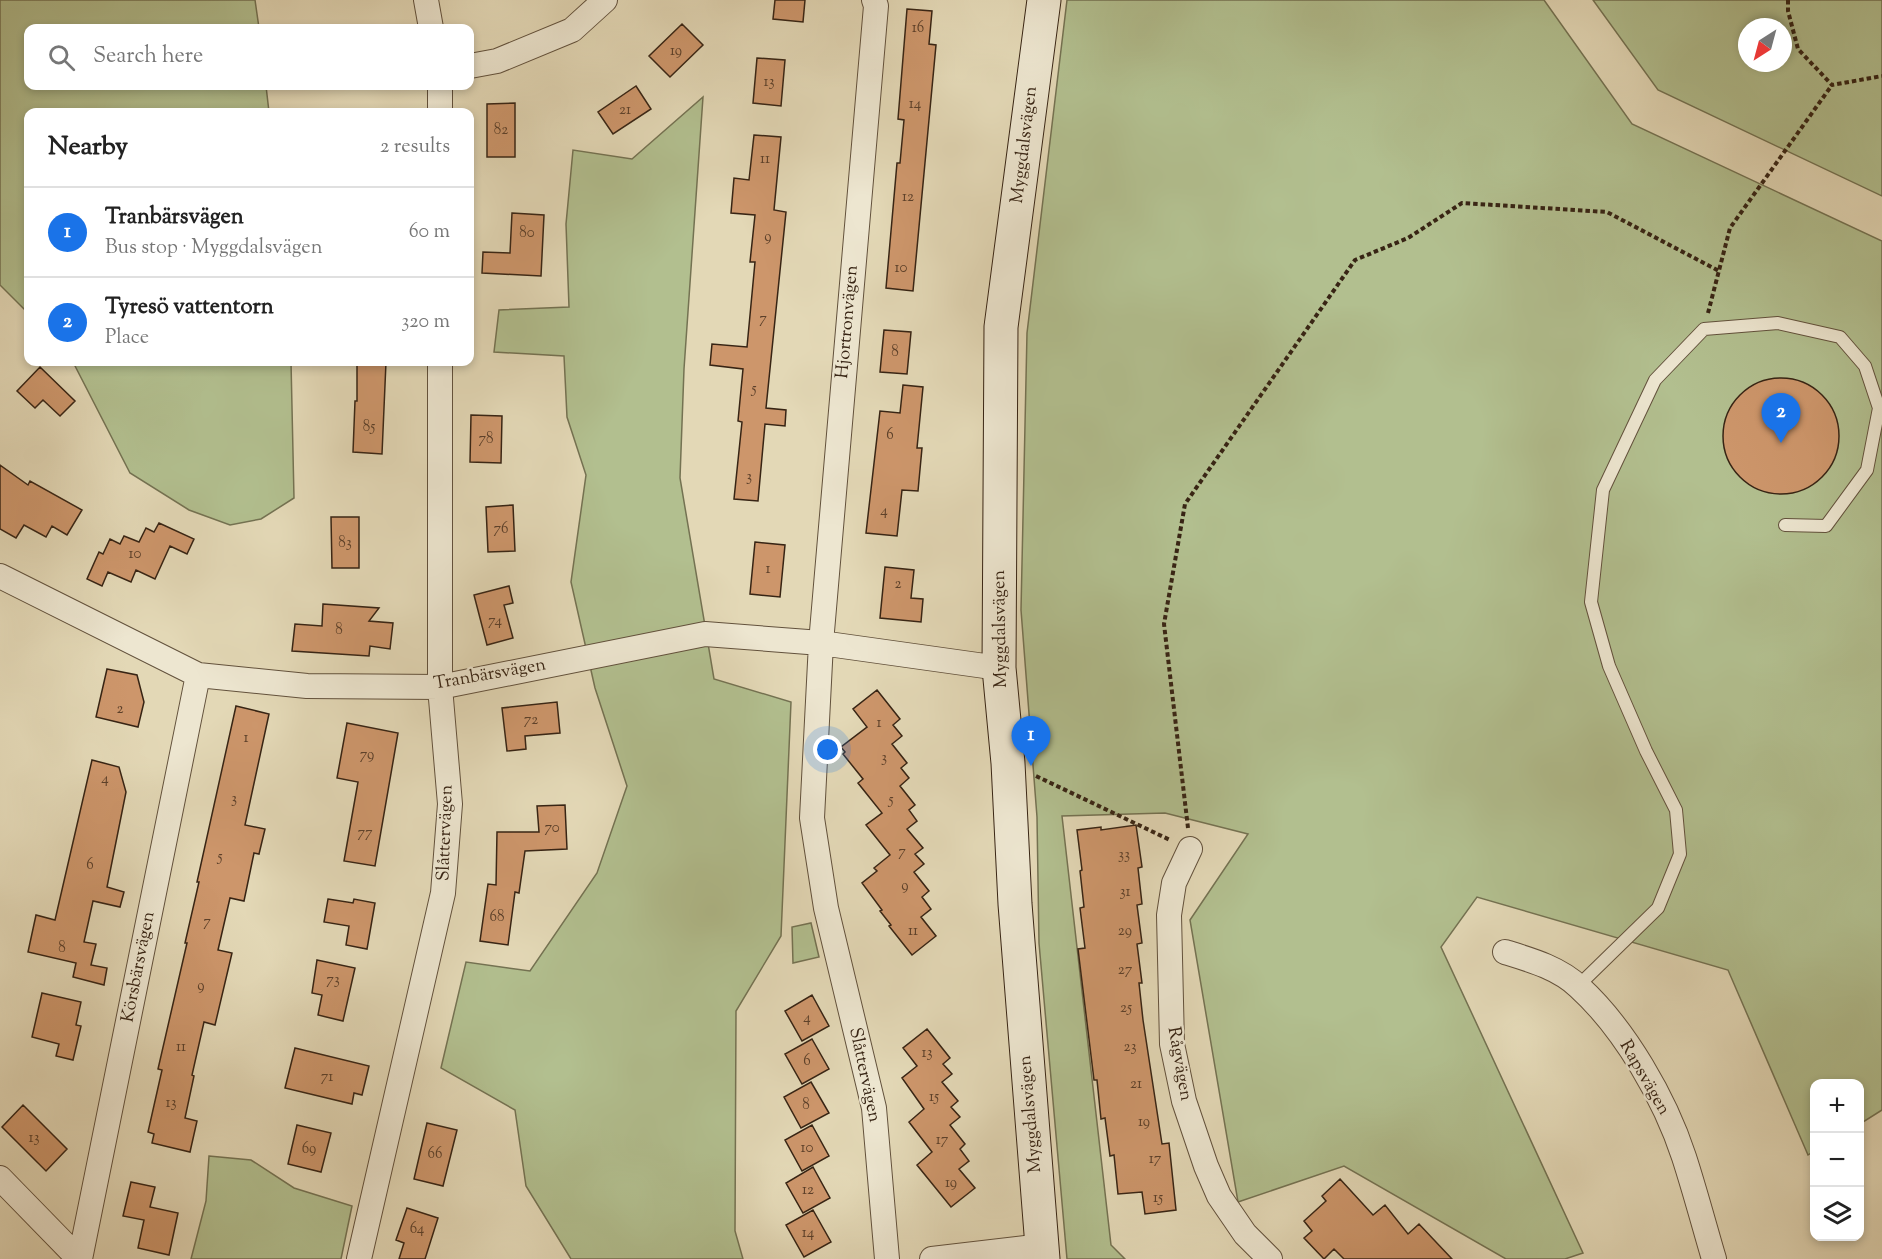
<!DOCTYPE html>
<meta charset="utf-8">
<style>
:root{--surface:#fff;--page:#f6f6f6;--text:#222;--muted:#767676;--line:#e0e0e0;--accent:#1a73e8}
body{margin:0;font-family:"Sorts Mill Goudy",serif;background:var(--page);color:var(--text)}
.controls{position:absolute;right:18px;bottom:18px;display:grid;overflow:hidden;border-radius:12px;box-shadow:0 3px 9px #0003}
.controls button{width:54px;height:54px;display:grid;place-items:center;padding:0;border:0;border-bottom:2px solid var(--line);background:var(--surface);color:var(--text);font:30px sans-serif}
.compass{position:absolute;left:1738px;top:18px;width:54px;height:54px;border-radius:50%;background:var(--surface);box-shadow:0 3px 9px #0003;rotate:216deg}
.you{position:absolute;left:828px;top:750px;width:21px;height:21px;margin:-15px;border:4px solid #fff;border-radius:50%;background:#1a73e8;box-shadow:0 0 0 9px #1a73e833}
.badge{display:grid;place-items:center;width:39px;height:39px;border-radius:50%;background:var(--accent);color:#fff;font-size:20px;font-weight:700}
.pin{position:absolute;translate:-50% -50px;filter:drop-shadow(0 2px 3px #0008)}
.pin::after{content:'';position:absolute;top:32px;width:21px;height:18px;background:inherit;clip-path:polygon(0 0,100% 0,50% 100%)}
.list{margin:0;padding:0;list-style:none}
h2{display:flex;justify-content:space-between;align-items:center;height:78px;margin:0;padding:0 24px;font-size:26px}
h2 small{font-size:20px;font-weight:400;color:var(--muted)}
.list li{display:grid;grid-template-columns:39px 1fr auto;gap:18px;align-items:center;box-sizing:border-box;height:90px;padding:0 24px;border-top:2px solid var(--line)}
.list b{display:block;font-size:22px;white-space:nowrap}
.list p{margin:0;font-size:20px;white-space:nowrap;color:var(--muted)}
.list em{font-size:20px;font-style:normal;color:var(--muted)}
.icon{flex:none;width:33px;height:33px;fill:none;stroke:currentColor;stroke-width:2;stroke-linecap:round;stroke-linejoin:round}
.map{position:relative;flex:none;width:1882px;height:1259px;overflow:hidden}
.search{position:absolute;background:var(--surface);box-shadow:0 3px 9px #0003;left:24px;top:24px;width:450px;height:66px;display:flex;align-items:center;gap:15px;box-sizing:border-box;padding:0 21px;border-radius:12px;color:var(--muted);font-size:22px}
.panel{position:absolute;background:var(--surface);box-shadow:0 3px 9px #0003;left:24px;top:108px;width:450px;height:258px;border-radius:12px}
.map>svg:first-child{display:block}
.green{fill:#b2bf8f;stroke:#747252;stroke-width:1.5;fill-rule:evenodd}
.building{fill:#cd966b;stroke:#372414;stroke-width:1.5}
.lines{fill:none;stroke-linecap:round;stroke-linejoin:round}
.lane-casing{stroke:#62513c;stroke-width:14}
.street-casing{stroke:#62513c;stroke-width:26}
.secondary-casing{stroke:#372414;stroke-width:35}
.path{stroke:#372414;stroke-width:4;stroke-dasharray:4.5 3;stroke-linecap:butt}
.lane{stroke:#ede6d0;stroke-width:12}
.street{stroke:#ede6d0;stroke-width:24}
.secondary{stroke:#ede6d0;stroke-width:33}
.labels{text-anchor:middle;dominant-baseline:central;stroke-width:4.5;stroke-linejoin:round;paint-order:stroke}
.number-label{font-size:15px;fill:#5c402a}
.street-label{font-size:18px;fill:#372414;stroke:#ede6d0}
</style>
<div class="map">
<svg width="1882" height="1259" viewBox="0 0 1882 1259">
<rect width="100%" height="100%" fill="#e3d8b6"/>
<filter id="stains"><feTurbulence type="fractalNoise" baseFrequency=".00333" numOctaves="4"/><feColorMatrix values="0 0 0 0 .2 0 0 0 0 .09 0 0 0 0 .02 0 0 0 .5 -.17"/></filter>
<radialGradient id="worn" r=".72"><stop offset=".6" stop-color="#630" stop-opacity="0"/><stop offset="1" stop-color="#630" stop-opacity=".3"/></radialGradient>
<path class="green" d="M0,0h255l4,28h-231v58h238l3,26h-241v201l-28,-28z
M1067,0h477l88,124 250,117v869l-22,14v-40h-46v67l-6,4 -80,-185 -251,-73 -36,50 142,306 -18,6h-59l-162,-93 -106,36 -48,-282 58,-86 -83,-21 -103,3 49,429 14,14h-58l-28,-316 -2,-126 -16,-207 6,-277z
M1593,0h289v196l-224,-106zM1747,27h36v36h-36z
M703,97l-19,272 -4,109 34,201 77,23 -10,234 -45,75 -1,220 8,28h-172l-45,-73 -11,-76 -74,-42 25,-106 64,9 67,-98 30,-87 -32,-98 -24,-106 15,-107 -19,-58 -3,-61 -70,-4 5,-42 70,-3 -3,-83 7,-74 59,9z
M73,362h218l3,136 -33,21 -31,6 -41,-15 -59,-37z
M811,923l8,34 -26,6 -1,-36z
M209,1156l42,4 43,28 58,18 -11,53h-150l15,-58z"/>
<path class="building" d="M775,0h30l-2,22 -30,-3z
M907,9l25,2 -3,33 7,1 -23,246 -27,-3 11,-125h3l4,-43 -6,-1z
M682,24l21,21 -33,32 -21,-21z
M757,58l28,2 -4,46 -28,-3z
M636,86l15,23 -38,25 -15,-22z
M515,103v54h-28v-53z
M754,135l27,2 -7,73 12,2 -20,196 20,2 -1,16 -20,-2 -7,77 -24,-2 8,-77 -4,-1 5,-52 -33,-4 2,-21 35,3 8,-85h-5l5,-47 -24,-2 3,-35 15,2z
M512,213l32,2 -3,61 -59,-3 1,-21 27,1z
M884,330l27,2 -4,42 -27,-2z
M357,362h29l-4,92 -29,-2 2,-51h2z
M40,367l35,34 -15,15 -17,-16 -8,8 -18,-17z
M1723 436a58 58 0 1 1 116 0a58 58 0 1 1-116 0Z
M903,385l20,2 -6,61h5l-4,43 -16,-1 -5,46 -31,-3 14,-122 20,2z
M471,415l31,1 -1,47 -31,-1z
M0,465l28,20 2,-4 52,29 -15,25 -15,-9 -6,11 -22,-12 -8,13 -16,-9z
M513,505l2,46 -27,1 -2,-45z
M331,517h28v51h-27z
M159,523l35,16 -7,15 -17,-8 -15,33 -19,-9 -5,12 -23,-10 -6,14 -15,-7 12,-27 4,2 7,-15 10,5 4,-8 15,6 7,-14 8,4z
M755,542l30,3 -5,52 -30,-3z
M885,567l29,3 -3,28 12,1 -2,23 -41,-4z
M509,586l4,17 -9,2 9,33 -26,7 -13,-50z
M323,604l56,4 -10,13 24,2 -3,26 -20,-3 -1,10 -77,-5 3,-27 27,2z
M107,669l30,6 7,27 -6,25 -42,-10z
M877,690l23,29 -7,6 9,11 -10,8 15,19 -6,5 8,10 -9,8 15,19 -6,5 8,11 -10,8 16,19 -8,6 9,10 -10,8 15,19 -7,6 9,12 -10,8 15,19 -24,19 -23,-29 2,-1 -11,-14 2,-1 -20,-27 15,-12 -3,-3 16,-13 -24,-30 16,-12 -24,-30 5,-4 -20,-25 2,-2 -4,-5 26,-20 -14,-18z
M557,702l3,31 -35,3 1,13 -19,2 -5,-43z
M236,706l33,8 -24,111 20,4 -6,25 -5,-1 -10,48 -14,-3 -12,52 14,3 -17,72 -11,-3 -12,53 2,1 -9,42 12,3 -7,31 -38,-9 2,-9 -6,-2 14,-62 -4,-1 29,-126h-2l14,-61h-2z
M347,723l51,10 -23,133 -31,-5 14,-79 -21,-4z
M92,760l27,7 7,25 -19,95 17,5 -4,15 -27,-6 -9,41 12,2 -5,21 16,3 -3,17 -31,-8 3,-14 -48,-11 8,-37 19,5z
M565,805l2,44 -42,2 -6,42 -4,-1 -7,53 -28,-4 8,-57 8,1 1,-53h42l-2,-26z
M1136,825l6,42 -4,1 4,36 -5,1 5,38 -5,1 5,39h-3l4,37 19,124 7,-1 7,67 -31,4 -3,-22 -24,2 -4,-39 -4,1 -5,-38 -4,1 -4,-39h-3l-16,-131 7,-1 -5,-40 4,-1 -4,-36 2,-1 -5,-40 24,-3v3z
M328,899l25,4 1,-4 21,4 -8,46 -21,-4 3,-19 -25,-4z
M317,960l38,8 -12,53 -25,-6 4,-20 -10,-2z
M42,993l39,9 -5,23 5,1 -8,34 -17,-4 3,-12 -27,-7z
M812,995l17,31 -27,15 -17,-30z
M927,1029l23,29 -7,6 9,10 -10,8 16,19 -7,6 9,10 -10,8 15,19 -5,5 9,12 -10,8 16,19 -24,19 -34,-42 15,-13 -23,-30 15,-13 -22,-31 15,-12 -14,-18z
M812,1039l17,30 -27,15 -17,-30z
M295,1048l74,18 -7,29 -8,-2 -2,11 -67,-16z
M811,1082l18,31 -28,15 -17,-31z
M23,1105l44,44 -21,22 -44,-44z
M427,1123l30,7 -14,56 -29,-7z
M297,1125l34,8 -10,39 -33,-8z
M812,1125l17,31 -27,15 -17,-31z
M813,1167l17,31 -27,15 -17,-30z
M1340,1179l33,36 12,-10 23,29 11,-10 33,35h-108l-10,-10 -10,10 -20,-21 8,-7 -8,-10 22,-20 -4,-5z
M131,1182l24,5 -5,20 28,6 -9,42 -31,-7 6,-28 -21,-4z
M407,1208l31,10 -13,41h-26l5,-16 -8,-3z
M813,1210l18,32 -27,15 -18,-32z"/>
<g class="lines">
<defs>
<path id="lane" d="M1578,986l80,-78 22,-54 -4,-44 -30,-59 -37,-85 -18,-64 12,-112 52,-110 49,-51 74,-6 62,14 25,29 14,42 -12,62 -41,56 -41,-1"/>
<path id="street" d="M426,0l5,28
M874,0l2,6 -55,637 -9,175 14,90 48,200 13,151
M470,66l27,-5 75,-31 33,-30
M440,86v26
M0,576l198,99 109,11 133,1 265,-53 116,9 178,25
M1190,849l-16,34 -5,32 3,129 12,57 22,65 13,30 26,38 25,25
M1505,952c26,8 54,16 74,35 46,42 86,112 105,170 11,34 20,68 30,102
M0,1178l79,81
M80,1259l118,-584
M359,1259l84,-366 7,-89 -10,-117v-325
M932,1259l110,-13"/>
<path id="secondary" d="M1043,1259l-28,-355 -7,-141 -9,-95 2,-341 43,-327"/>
</defs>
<use href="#lane" class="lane-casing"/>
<use href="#street" class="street-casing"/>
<use href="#secondary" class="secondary-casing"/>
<path class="path" d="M1788,0v11l10,38 34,36 50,-9
M1708,313l22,-85 102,-143
M1036,776l134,64
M1188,828l-24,-204 21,-120 170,-244 53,-22 54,-35 145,9 112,59"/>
<use href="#lane" class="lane"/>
<use href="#street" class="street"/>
<use href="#secondary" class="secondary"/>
</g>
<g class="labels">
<g class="number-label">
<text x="918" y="28">16</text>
<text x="676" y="51">19</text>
<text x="769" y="82">13</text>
<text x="915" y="104">14</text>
<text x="625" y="110">21</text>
<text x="501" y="130">82</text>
<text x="765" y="159">11</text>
<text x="908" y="197">12</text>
<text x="527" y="233">80</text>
<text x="768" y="237">9</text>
<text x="901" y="268">10</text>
<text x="763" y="319">7</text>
<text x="895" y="352">8</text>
<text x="754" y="389">5</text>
<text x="369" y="427">85</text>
<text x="890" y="435">6</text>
<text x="486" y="439">78</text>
<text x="749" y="477">3</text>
<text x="884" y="511">4</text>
<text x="501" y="529">76</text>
<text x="345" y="543">83</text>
<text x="135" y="554">10</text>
<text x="768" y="569">1</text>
<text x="898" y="584">2</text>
<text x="495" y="621">74</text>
<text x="339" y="630">8</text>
<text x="120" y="709">2</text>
<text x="531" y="720">72</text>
<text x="879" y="723">1</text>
<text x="246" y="738">1</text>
<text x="367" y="755">79</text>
<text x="884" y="758">3</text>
<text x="105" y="779">4</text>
<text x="234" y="799">3</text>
<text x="891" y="800">5</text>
<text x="552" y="828">70</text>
<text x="365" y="833">77</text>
<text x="902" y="852">7</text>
<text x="1124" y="855">33</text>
<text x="220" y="857">5</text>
<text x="90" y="865">6</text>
<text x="905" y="886">9</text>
<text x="1125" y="892">31</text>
<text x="497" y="917">68</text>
<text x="207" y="922">7</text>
<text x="913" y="931">11</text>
<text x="1125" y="931">29</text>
<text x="62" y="948">8</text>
<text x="1125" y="970">27</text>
<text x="333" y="980">73</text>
<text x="201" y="986">9</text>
<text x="1126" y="1008">25</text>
<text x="807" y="1018">4</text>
<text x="181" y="1047">11</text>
<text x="1130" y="1047">23</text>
<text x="927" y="1053">13</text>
<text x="807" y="1061">6</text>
<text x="327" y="1077">71</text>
<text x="1136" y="1084">21</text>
<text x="934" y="1097">15</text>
<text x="171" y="1103">13</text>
<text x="806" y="1105">8</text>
<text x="1144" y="1122">19</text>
<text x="34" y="1138">13</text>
<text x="942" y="1140">17</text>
<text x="807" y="1148">10</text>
<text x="309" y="1149">69</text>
<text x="435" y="1154">66</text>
<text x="1155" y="1159">17</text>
<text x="951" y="1183">19</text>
<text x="808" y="1190">12</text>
<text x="1158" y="1198">15</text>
<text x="417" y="1229">64</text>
<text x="808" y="1233">14</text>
</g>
<g class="street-label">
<text transform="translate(1025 145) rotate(-83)">Myggdalsvägen</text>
<text transform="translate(848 322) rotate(-85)">Hjortronvägen</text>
<text transform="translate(1001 629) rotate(-91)">Myggdalsvägen</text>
<text transform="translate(490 675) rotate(-10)">Tranbärsvägen</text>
<text transform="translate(446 833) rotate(-88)">Slåttervägen</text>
<text transform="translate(139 967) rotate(-79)">Körsbärsvägen</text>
<text transform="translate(1179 1064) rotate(80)">Rågvägen</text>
<text transform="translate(864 1075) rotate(78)">Slåttervägen</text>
<text transform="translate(1644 1078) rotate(60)">Rapsvägen</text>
<text transform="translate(1031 1114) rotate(-95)">Myggdalsvägen</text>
</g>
</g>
<rect width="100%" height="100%" filter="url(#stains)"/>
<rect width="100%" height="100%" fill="url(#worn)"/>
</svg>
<div class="controls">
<button>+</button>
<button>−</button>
<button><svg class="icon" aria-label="layers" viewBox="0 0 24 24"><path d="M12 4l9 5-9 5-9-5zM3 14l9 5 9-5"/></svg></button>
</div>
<svg class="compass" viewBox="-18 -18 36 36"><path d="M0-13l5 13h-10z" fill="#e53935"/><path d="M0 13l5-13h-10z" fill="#767676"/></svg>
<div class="you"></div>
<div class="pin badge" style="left:1031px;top:766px">1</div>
<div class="pin badge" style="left:1781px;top:443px">2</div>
<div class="search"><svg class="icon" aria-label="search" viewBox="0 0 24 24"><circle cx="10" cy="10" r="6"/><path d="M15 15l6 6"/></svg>Search here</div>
<section class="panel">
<h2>Nearby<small>2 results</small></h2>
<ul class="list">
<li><span class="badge">1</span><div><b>Tranbärsvägen</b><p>Bus stop · Myggdalsvägen</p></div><em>60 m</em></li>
<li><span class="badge">2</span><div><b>Tyresö vattentorn</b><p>Place</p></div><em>320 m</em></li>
</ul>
</section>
</div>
